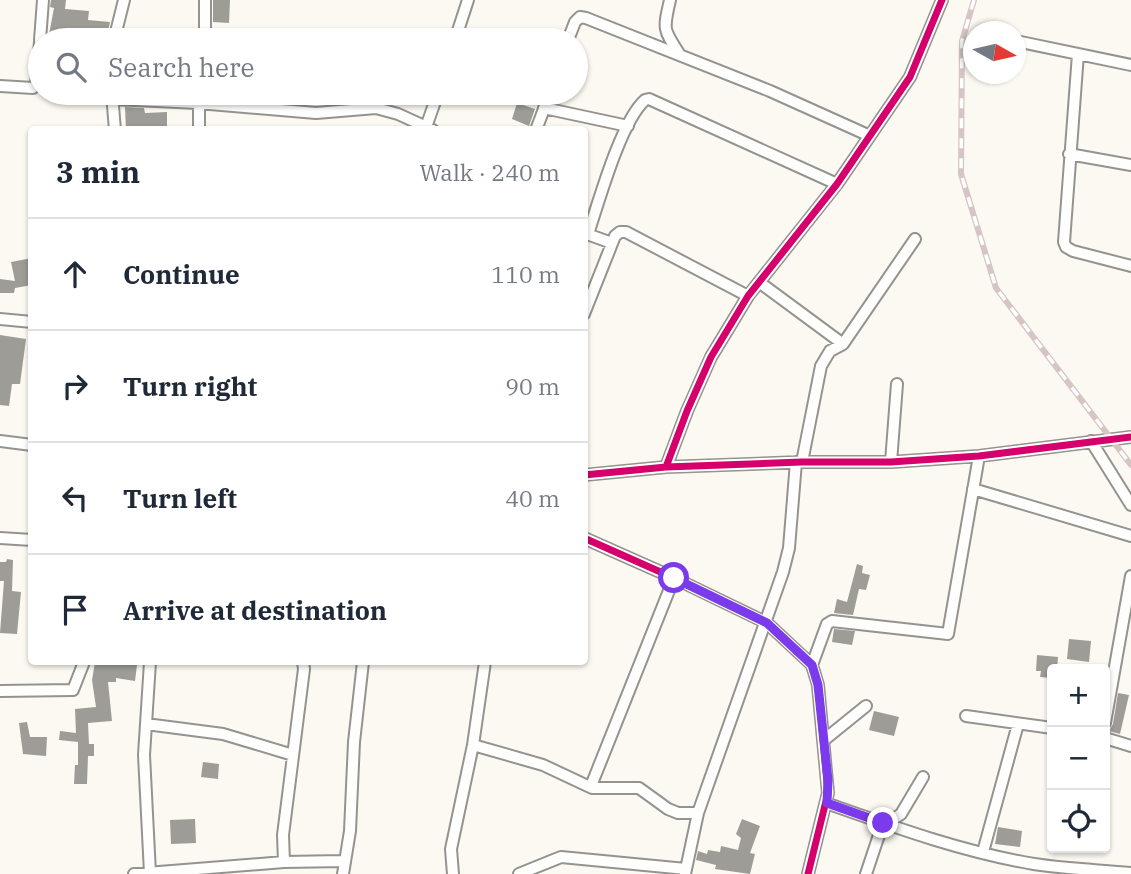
<!DOCTYPE html>
<meta charset="utf-8">
<style>
:root{--surface:#fff;--page:#f2f2f3;--text:#1f2937;--muted:#747a83;--line:#e0e1e3}
body{margin:0;font-family:"IBM Plex Serif",serif;background:var(--page);color:var(--text)}
.controls{position:absolute;right:21px;bottom:21px;display:grid;overflow:hidden;border-radius:7px;box-shadow:0 2px 5px #0004}
.controls button{width:63px;height:63px;display:grid;place-items:center;padding:0;border:0;border-bottom:2px solid var(--line);background:var(--surface);color:var(--text);font:35px sans-serif}
.compass{position:absolute;left:963px;top:21px;width:63px;height:63px;border-radius:50%;background:var(--surface);box-shadow:0 2px 5px #0004;rotate:98deg}
.stop{position:absolute;width:21px;height:21px;margin:-16px;border:5px solid #7c3aed;border-radius:50%;background:#fff}
.stop.end{background:#7c3aed;border-color:#fff;box-shadow:0 2px 7px #0008}
.list{margin:0;padding:0;list-style:none}
h2{display:flex;justify-content:space-between;align-items:center;height:91px;margin:0;padding:0 28px;font-size:30px}
h2 small{font-size:23px;font-weight:400;color:var(--muted)}
.list li{display:grid;grid-template-columns:46px 1fr auto;gap:21px;align-items:center;box-sizing:border-box;height:112px;padding:0 28px;border-top:2px solid var(--line)}
.list b{display:block;font-size:26px;white-space:nowrap}
.list em{font-size:23px;font-style:normal;color:var(--muted)}
.icon{flex:none;width:38px;height:38px;fill:none;stroke:currentColor;stroke-width:2;stroke-linecap:round;stroke-linejoin:round}
.map{position:relative;flex:none;width:1131px;height:874px;overflow:hidden}
.search{position:absolute;background:var(--surface);box-shadow:0 2px 5px #0004;left:28px;top:28px;width:560px;height:77px;display:flex;align-items:center;gap:18px;box-sizing:border-box;padding:0 24px;border-radius:38px;color:var(--muted);font-size:26px}
.panel{position:absolute;background:var(--surface);box-shadow:0 2px 5px #0004;left:28px;top:126px;width:560px;height:539px;border-radius:7px}
.map>svg:first-child{display:block}
.building{fill:#9e9c97}
.lines{fill:none;stroke-linecap:round;stroke-linejoin:round}
.street-casing{stroke:#949390;stroke-width:14}
.street{stroke:#fefefd;stroke-width:10}
.rail-casing{stroke:#d6c5c5;stroke-width:6}
.rail{stroke:#fff;stroke-width:3.5;stroke-dasharray:10;stroke-linecap:butt}
.cycleway-casing{stroke:#fff;stroke-width:11}
.cycleway{stroke:#d6006c;stroke-width:7}
.route{stroke:#7c3aed;stroke-width:9}
</style>
<div class="map">
<svg width="1131" height="874" viewBox="0 0 1131 874">
<rect width="100%" height="100%" fill="#fbf9f1"/>
<path class="building" d="M51,0h15l-1,9 24,2 -1,9 22,2 -4,18h-58l6,-32 -4,-1z
M213,0h17l-1,23 -16,-1z
M517,103l18,6 -6,17 -17,-7z
M125,107l19,1 1,5 22,-1v17l-41,1z
M32,258v27l-17,3 -1,5h-14v-14l15,2 -4,-19z
M0,335l26,4 -6,45h-8l-3,22 -9,-1z
M7,559l6,1 -1,31 9,1 -4,42 -17,-1 4,-52h-4v-19h6z
M857,564l6,2 -1,7 8,2 -4,15 -7,-1 -6,26 -19,-2 3,-14 10,3z
M834,629l21,2 -3,14 -20,-3z
M1069,639l22,2 -2,21 -22,-3z
M1037,655l21,2 -1,12h-5l-1,9 -11,-1 1,-6h-5z
M95,662h22l20,3 -2,16 -19,-3v4h-8l4,39 -24,2 1,21h5v12h-6l-1,28h-13l1,-19h3v-23l-19,-2 1,-9 16,2 -1,-24 21,-2 -4,-27z
M1118,693l11,2 -9,39 -11,-3 4,-7z
M874,711l25,6 -5,19 -25,-6z
M27,722l3,15h17l-1,19 -23,-2 -4,-31z
M203,762l16,2 -1,15 -17,-2z
M195,819l1,24 -25,1 -1,-24z
M742,819l18,7 -10,27 5,1 -5,20 -35,-5 1,-4 -20,-5 2,-9 9,3 1,-4 12,2 1,-6 17,4 3,-12 -5,-4z
M998,827l24,4 -2,16 -25,-3z"/>
<g class="lines">
<defs>
<path id="street" d="M205,0v40
M670,0c-7,30 -7,29 10,55
M40,40l3,-40
M114,40l10,-40
M455,40l13,-40
M568,40l7,-18 5,-5 6,1 184,73 100,45
M1016,41l115,24
M1078,54l-14,188 2,5 7,4 58,15
M0,86l33,2 3,-3 4,-43
M112,94l3,36
M113,99l85,4 118,10 60,-5 22,6 35,16
M544,108l84,18
M199,130v-37
M425,130l13,-37
M536,130l14,-37
M1069,154l62,11
M584,233l28,10
M588,234c11,-33 33,-113 57,-134l4,-1 188,85
M759,282l84,62 72,-105
M584,314l31,-78 5,-4h6l122,64
M0,319l32,3
M0,441l32,4
M1091,441l40,64
M802,462l19,-96 9,-15 13,-7
M891,462l6,-78
M666,467l21,-56 24,-54 37,-61 89,-112 73,-107 32,-77
M584,475l82,-8 136,-5h89l88,-6 152,-19
M973,489l158,47
M0,538l32,2
M584,538l90,40 93,45 45,42 6,20 10,108 -20,81
M150,662l-6,93 6,118
M812,665l15,-41 5,-3 116,13 31,-178
M0,691l73,-1 11,-28
M966,716l86,12
M1105,723l26,-147
M146,724l77,10 70,21
M1105,738l26,8
M824,740l42,-34
M473,745l70,20 49,23h47l29,21 10,4h20
M591,786l83,-208
M826,803c68,24 137,49 208,61 32,5 65,6 97,9
M886,824l15,-10 22,-37
M983,852l35,-128
M284,862l-1,-27 21,-166 -1,-7
M134,874l150,-12 60,-1
M343,874l7,-43 4,-89 9,-80
M453,874l-2,-25 22,-104 12,-83
M519,874l42,-17 125,12
M685,874l13,-61 85,-241 6,-24 7,-86
M866,874l17,-51"/>
</defs>
<use href="#street" class="street-casing"/>
<use href="#street" class="street"/>
<defs>
<path id="rail" d="M974,0l-12,41 -1,133 35,114 135,177"/>
</defs>
<use href="#rail" class="rail-casing"/>
<use href="#rail" class="rail"/>
<defs>
<path id="cycleway" d="M666,467l21,-56 24,-54 37,-61 89,-112 73,-107 32,-77
M584,475l82,-8 136,-5h89l88,-6 152,-19
M584,538l90,40 93,45 45,42 6,20 10,108 -20,81"/>
</defs>
<use href="#cycleway" class="cycleway-casing"/>
<use href="#cycleway" class="cycleway"/>
</g>
<g class="lines">
<path class="route" d="M674,578l93,45 45,42 6,20 10,95 -1,23 56,20"/>
</g>
</svg>
<div class="controls">
<button>+</button>
<button>−</button>
<button><svg class="icon" aria-label="locate" viewBox="0 0 24 24"><circle cx="12" cy="12" r="6"/><path d="M12 2v4M12 18v4M2 12h4M18 12h4"/></svg></button>
</div>
<svg class="compass" viewBox="-18 -18 36 36"><path d="M0-13l5 13h-10z" fill="#e53935"/><path d="M0 13l5-13h-10z" fill="#747a83"/></svg>
<div class="stop" style="left:674px;top:578px"></div>
<div class="stop end" style="left:883px;top:823px"></div>
<div class="search"><svg class="icon" aria-label="search" viewBox="0 0 24 24"><circle cx="10" cy="10" r="6"/><path d="M15 15l6 6"/></svg>Search here</div>
<section class="panel">
<h2>3 min<small>Walk · 240 m</small></h2>
<ul class="list">
<li><svg class="icon" aria-label="ahead" viewBox="0 0 24 24"><path d="M12 20V5M6 11l6-6 6 6"/></svg><div><b>Continue</b></div><em>110 m</em></li>
<li><svg class="icon" aria-label="right" viewBox="0 0 24 24"><path d="M7 20v-9h11M14 6l5 5-5 5"/></svg><div><b>Turn right</b></div><em>90 m</em></li>
<li><svg class="icon" aria-label="left" viewBox="0 0 24 24"><path d="M17 20v-9H6M10 6l-5 5 5 5"/></svg><div><b>Turn left</b></div><em>40 m</em></li>
<li><svg class="icon" aria-label="arrive" viewBox="0 0 24 24"><path d="M6 21V4h12l-3 4 3 4H6"/></svg><div><b>Arrive at destination</b></div></li>
</ul>
</section>
</div>
